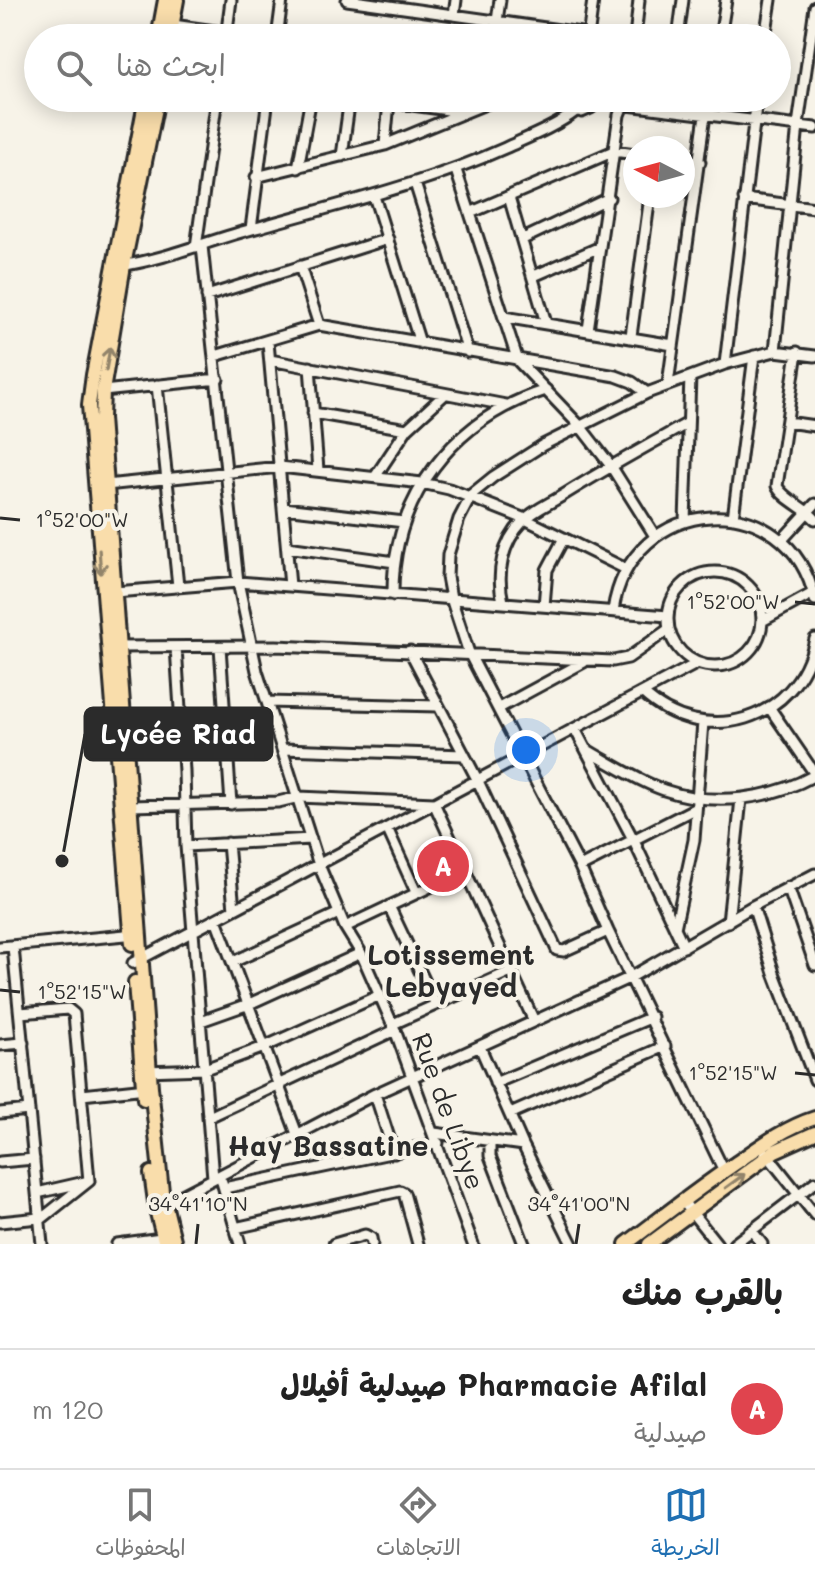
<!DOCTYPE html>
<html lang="ar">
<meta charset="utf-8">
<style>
:root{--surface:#fff;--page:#f6f6f6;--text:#222;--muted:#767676;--line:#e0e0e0;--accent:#1f6fb2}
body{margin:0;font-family:Mali,"Playpen Sans Arabic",sans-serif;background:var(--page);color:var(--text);direction:rtl}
.compass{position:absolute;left:623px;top:136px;width:72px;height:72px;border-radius:50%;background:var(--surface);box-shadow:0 4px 20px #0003;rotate:276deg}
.you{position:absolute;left:526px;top:750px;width:28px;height:28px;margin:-20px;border:6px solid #fff;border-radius:50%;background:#1a73e8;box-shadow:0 0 0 12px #1a73e833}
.badge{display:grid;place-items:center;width:52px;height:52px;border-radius:50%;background:var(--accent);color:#fff;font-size:26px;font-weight:700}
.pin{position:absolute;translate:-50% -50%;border:4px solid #fff;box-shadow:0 2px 8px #0006}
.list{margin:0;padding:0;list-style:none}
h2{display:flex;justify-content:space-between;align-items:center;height:104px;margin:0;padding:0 32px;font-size:34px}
h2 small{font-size:26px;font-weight:400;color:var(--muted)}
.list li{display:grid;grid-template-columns:52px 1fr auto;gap:24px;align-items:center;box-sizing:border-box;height:120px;padding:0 32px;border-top:2px solid var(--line)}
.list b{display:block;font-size:30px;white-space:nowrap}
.list p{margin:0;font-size:26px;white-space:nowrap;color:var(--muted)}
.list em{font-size:26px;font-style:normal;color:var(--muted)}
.icon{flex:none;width:44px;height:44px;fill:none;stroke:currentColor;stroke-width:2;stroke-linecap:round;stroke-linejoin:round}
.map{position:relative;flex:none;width:815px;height:1244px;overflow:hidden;direction:ltr}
.search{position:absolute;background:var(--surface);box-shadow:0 4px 20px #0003;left:24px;right:24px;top:24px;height:88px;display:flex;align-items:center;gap:20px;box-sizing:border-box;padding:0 28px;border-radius:44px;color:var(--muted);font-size:30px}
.sheet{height:224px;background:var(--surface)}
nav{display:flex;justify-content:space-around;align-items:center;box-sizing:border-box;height:112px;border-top:2px solid var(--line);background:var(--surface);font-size:22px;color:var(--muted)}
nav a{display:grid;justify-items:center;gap:4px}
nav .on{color:var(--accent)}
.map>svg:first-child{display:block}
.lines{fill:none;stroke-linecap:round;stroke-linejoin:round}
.minor-casing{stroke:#2b2b2b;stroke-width:15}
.major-casing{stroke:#2b2b2b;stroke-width:18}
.minor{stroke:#f7f3e8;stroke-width:9}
.major{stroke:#f9ddab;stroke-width:12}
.oneway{stroke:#92846b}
.ticks{fill:none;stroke:#2b2b2b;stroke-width:3}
.labels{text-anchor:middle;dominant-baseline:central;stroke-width:8;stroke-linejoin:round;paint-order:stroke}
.street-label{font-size:26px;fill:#2b2b2b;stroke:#f7f3e8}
.neighbourhood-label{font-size:28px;font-weight:bold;fill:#2b2b2b;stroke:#f7f3e8}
.ticks-label{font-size:20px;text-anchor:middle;fill:#2b2b2b;stroke:#f7f3e8;stroke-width:8;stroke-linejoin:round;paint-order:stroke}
.leader{fill:none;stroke:#2b2b2b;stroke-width:3}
.callout-dot{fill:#2b2b2b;stroke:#f7f3e8;stroke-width:3}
.callout{fill:#2b2b2b;stroke:#2b2b2b;stroke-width:3}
.callout-label{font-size:28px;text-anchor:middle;font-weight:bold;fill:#fff}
</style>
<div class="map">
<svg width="815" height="1244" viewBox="0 0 815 1244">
<rect width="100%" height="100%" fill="#f7f3e8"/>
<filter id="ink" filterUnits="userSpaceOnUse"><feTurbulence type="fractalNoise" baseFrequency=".0125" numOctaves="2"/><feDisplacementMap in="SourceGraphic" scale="16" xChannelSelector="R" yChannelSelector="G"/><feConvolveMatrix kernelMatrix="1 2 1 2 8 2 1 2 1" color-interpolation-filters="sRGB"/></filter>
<g filter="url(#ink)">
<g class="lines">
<defs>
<path id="minor" d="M347,0l241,34
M454,15l2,-15
M497,21l3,-21
M173,25l92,13
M226,38l5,-38
M277,38l5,-38
M588,38l5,-38
M635,38l4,-38
M678,38l5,-38
M720,38l6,-38
M765,38l6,-38
M361,98l102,14
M567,98l5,11 10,3 9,-4 4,-10
M595,101l220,27
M385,145l4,-43
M342,156l8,-58
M683,160l17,2
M298,168l13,-70
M456,170l62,191 62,65 31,40 44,70
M256,177l129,-32 115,-47
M415,183l53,169
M374,196l46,147
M509,197l37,126
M744,199l71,9
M470,213l144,-62 21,3
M251,229l17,-131
M523,239l86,-41
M202,246l36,336 19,89 62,194 26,62 16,26 34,77 78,214
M196,247l21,-149
M120,266c47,-7 90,-26 136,-38 84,-24 169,-44 249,-80 24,-11 50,-21 71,-37
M300,266l19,59
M534,276l66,-29
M207,296l181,-57
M504,317l169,28
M588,330l31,-215 7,-17
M631,336l19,-140
M268,342l22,244
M775,351l23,-226 17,-118
M797,352l-20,134c5,12 28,22 38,33
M215,356l104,-31 297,51 16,6 15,11
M270,360l236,45
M725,364l32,-266
M310,367l8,103
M668,384l36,-262 8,-24
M157,385l21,201
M103,391l115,-12
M313,413l94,16
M787,422l28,4
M375,477l32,-48 37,-34
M106,485l174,-18 142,16 27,6 76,30 101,50
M284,508l120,14
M733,518l21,-162
M685,521l5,-144
M782,540l33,-36
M287,547l108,15
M668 619a47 47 0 1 1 94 0a47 47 0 1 1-94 0Z
M115,592l123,-10 430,34
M393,595c-1,-97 60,-176 153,-205
M503,602c-7,-29 -1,-59 20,-81 11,-11 28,-18 42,-27 40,-25 82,-48 123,-71
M544,606l3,-36 17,-32
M613,611c17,-118 176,-129 202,-11
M762,621l53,-29
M114,647l162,-1 337,15 15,-3 41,-29
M176,647l8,124 2,75 27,332
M220,647l11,157
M410,651l67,128 80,171 7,1 44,-20
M643,693c61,56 155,29 172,-54
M267,702l171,4
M769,707l46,67
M499,708l85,-46
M575,729l58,110 51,108
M283,749l181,6
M587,750c25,14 51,31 77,40 50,17 106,10 151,-15
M131,806l147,-4 21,-5 135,6 100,218
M387,828l29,64
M228,843l6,66
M186,846l125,-7
M580,867l116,-59
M788,887l27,78
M389,906l46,97
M753,906l21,67 41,107
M216,919l81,215
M728,922l13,-123
M345,927l121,-57
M675,928l19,-88 9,-118
M0,947l136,-13
M13,947l29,297
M233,962l106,-49
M133,963l563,-299
M20,1013l48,-4 6,5 15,167
M201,1021l48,-17 112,-51
M393,1024l118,-53
M0,1045l23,-2
M480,1047l43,98 49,99
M145,1071l60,-2 59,-22 116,-52
M495,1083l157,-66
M375,1094l19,59
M82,1095l64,-7
M0,1113l29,-3
M510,1114l155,-68
M209,1117l186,-87
M434,1133l89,12
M490,1141v15l34,88
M765,1152l50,63
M0,1162l34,-3
M724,1171l-116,-240 -28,-64 -111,-214 -18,-55 -4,-21 1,-22 11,-36 13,-25 21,-17 50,-32 104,-52 78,-29 50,-13 40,5
M222,1182l18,62
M224,1188l214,-45
M37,1193l48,-11
M682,1200l35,44
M163,1205l212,-111 256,-117 122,-71 62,-32
M40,1220l49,-39
M0,1222l39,-4
M235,1228l165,-37 4,2 14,51
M752,1231l10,13
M117,1244l52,-7
M334,1244l31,-9 6,3 1,6
M734,1244l81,-62"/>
<path id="major" d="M158,38l7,-38
M170,38l7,-38
M158,98l-34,167 -21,126 -1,27 49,669 11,105 13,52
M132,944l-43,-539 4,-30 53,-277
M135,982l9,117
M151,1173l5,36 9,35
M626,1244c36,-27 70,-54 107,-79 26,-18 51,-37 82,-47
M649,1244l126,-93 40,-18"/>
</defs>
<use href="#minor" class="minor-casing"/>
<use href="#major" class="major-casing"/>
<use href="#minor" class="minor"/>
<use href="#major" class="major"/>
</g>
<defs><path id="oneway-shaft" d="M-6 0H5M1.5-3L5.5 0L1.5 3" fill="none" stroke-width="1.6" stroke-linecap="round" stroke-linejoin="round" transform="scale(2)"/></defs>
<g class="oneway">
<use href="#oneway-shaft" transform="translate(108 359) rotate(-80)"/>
<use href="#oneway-shaft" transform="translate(100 562) rotate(86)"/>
<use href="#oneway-shaft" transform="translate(735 1181) rotate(-36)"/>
</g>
</g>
<path class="ticks" d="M0,518l20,2M795,602l20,2M0,990l20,2M795,1073l20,2M196,1244l2,-20M576,1244l3,-20"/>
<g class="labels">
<g class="street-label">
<text transform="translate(449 1111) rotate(70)">Rue de Libye</text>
</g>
<g class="neighbourhood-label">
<text x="451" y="954">Lotissement<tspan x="451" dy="32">Lebyayed</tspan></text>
<text x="328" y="1145">Hay Bassatine</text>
</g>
</g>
<g class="ticks-label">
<text x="82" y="527">1°52'00"W</text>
<text x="733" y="609">1°52'00"W</text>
<text x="82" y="999">1°52'15"W</text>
<text x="733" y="1080">1°52'15"W</text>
<text x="198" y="1211">34°41'10"N</text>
<text x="579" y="1211">34°41'00"N</text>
</g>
<path class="leader" d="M62 861L85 734"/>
<circle class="callout-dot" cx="62" cy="861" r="8"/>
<rect class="callout" x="85" y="708" width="187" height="52" rx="8"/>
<g class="callout-label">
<text x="178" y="744">Lycée Riad</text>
</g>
</svg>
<svg class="compass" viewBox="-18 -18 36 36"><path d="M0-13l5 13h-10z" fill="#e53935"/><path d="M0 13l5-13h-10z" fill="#767676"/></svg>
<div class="you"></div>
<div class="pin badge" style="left:443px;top:866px;background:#e0444e">A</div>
<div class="search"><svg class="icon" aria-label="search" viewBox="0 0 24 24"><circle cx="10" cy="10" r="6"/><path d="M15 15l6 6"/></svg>ابحث هنا</div>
</div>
<section class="sheet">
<h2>بالقرب منك<small></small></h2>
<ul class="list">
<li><span class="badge" style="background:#e0444e">A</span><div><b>Pharmacie Afilal صيدلية أفيلال</b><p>صيدلية</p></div><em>120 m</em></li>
</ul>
</section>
<nav>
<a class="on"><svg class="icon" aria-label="map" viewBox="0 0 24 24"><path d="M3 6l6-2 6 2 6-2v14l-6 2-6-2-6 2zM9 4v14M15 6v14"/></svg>الخريطة</a>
<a><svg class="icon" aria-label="directions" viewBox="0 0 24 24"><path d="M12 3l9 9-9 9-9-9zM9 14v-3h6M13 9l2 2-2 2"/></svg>الاتجاهات</a>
<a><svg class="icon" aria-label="saved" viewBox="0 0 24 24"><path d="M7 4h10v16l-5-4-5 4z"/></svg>المحفوظات</a>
</nav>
